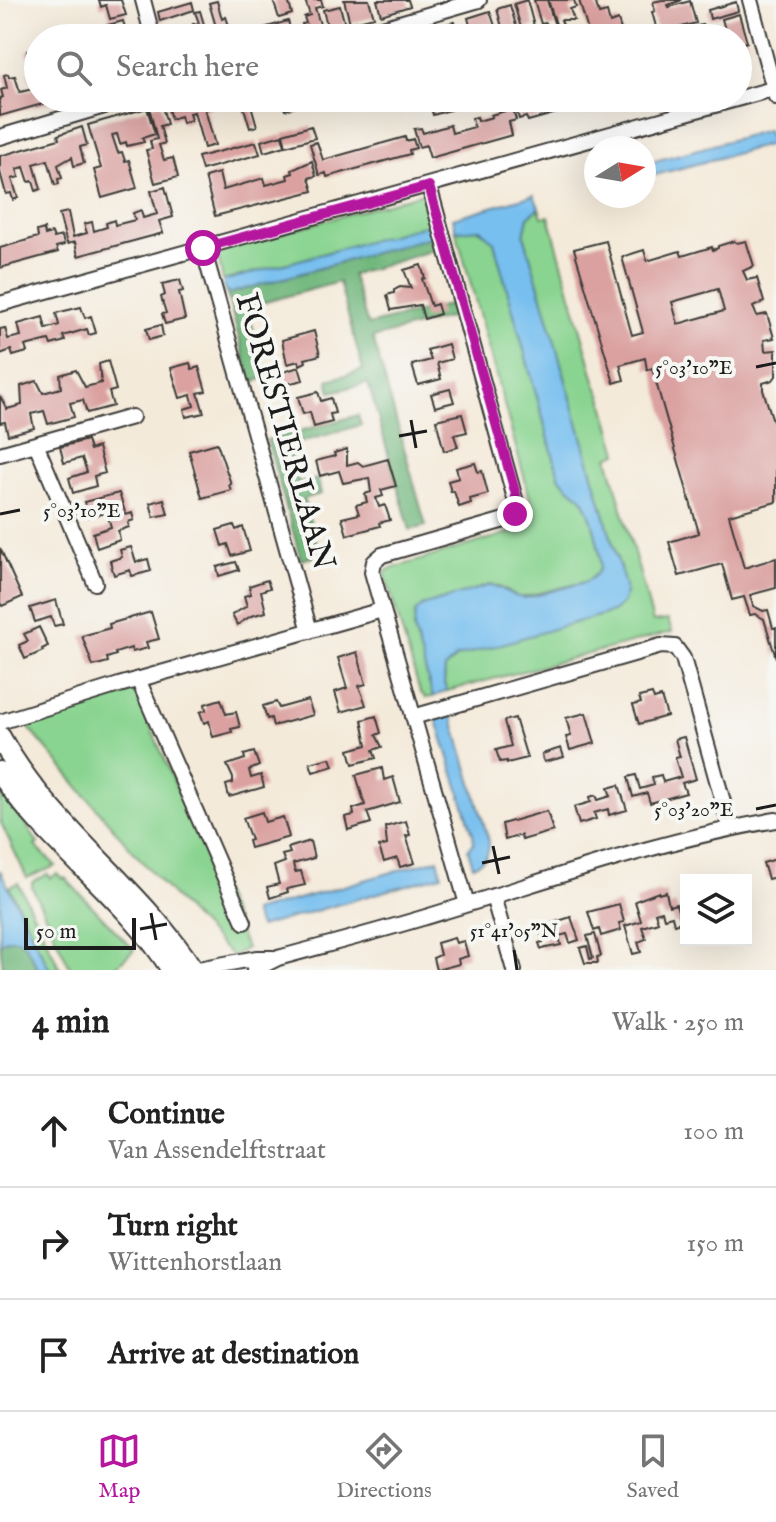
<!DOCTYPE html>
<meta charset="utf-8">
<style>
:root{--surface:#fff;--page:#f2f2f2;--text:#222;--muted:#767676;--line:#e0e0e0;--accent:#b5179e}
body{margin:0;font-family:"IM FELL English",serif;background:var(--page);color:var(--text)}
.controls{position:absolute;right:24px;bottom:24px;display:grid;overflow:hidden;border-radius:0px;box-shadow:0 8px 32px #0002}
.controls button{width:72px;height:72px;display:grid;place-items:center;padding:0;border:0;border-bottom:2px solid var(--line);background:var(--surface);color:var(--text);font:40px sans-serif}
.compass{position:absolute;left:584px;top:136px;width:72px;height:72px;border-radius:50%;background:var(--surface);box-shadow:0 8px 32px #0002;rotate:79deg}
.scale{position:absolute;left:24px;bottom:20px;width:112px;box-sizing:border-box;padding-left:8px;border:4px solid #1c1c1c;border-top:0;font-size:22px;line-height:28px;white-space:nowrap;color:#1c1c1c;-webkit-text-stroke:6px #f6f6f2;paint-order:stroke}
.stop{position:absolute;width:24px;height:24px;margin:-18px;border:6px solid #b5179e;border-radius:50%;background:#fff}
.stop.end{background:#b5179e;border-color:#fff;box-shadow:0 2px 8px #0008}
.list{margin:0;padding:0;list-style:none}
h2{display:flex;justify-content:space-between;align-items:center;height:104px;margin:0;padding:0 32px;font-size:34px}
h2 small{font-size:26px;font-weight:400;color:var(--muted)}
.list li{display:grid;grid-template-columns:52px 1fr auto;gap:24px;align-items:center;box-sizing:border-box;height:112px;padding:0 32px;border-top:2px solid var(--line)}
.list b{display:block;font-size:30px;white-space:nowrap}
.list p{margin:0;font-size:26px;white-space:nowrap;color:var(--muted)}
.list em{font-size:26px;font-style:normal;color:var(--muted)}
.icon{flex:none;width:44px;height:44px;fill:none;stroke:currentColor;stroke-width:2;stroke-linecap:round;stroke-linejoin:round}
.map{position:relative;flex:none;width:776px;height:970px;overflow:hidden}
.search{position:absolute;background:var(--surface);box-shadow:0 8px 32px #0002;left:24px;right:24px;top:24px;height:88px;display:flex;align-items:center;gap:20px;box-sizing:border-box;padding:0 28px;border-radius:44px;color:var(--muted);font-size:30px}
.sheet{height:440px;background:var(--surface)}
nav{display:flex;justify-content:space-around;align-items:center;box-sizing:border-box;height:112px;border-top:2px solid var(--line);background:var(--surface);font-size:22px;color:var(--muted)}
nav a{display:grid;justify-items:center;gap:4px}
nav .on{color:var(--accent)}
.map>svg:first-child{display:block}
.green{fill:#89d490;stroke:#527856;stroke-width:2}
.forest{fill:#6eb67a;stroke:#45694b;stroke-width:2}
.water{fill:#77bfef;stroke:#4a6e86;stroke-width:2}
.building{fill:#daa1a0;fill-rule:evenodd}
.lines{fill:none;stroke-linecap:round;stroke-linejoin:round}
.street-casing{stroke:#3c3b38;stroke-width:18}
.secondary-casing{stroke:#3c3b38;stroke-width:24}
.street{stroke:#fff;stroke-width:14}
.secondary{stroke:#fff;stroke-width:20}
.route{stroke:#b5179e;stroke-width:10}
.ticks{fill:none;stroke:#1c1c1c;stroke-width:3}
.labels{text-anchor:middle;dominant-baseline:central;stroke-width:8;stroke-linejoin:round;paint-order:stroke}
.street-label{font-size:32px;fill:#1c1c1c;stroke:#f6f6f2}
.ticks-label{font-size:20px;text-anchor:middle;fill:#1c1c1c;stroke:#f6f6f2;stroke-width:8;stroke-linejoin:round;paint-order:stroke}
</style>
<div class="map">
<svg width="776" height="970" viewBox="0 0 776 970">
<rect width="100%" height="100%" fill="#f6f6f2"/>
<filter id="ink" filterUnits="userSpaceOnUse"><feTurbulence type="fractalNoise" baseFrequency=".0125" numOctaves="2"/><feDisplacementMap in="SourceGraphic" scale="16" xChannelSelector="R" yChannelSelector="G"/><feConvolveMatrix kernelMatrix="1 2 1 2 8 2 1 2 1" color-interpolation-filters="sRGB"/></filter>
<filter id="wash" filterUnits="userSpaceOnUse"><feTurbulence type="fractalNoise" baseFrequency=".006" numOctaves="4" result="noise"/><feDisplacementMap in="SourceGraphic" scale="32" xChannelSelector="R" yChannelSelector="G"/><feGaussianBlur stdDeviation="1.8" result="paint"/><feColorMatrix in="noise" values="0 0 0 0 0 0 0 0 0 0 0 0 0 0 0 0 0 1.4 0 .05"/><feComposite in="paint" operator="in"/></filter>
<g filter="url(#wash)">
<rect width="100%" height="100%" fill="#f4eada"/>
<path class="green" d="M423,193l8,31 -208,57 -6,-30z
M539,208l3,9 7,-1 47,168 6,13 16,56 -10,4 45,165 15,-2 4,12 -225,59 -3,-7 1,-16 12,-12 155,-44c11,-7 13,-13 13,-26l-101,-351 4,-18z
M474,228l12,4 8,10 65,234c7,12 20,15 26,27 6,11 19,56 14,67 -3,6 -8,9 -14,12l-66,16 -21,-12 -8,-1 -68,21 -8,24 19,67 -7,1 -6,-6 -35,-118 2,-4 139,-42 9,-12 -79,-285z
M132,684l114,264 -14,8c-76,-72 -141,-156 -209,-235z
M0,786l38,57 -3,3 21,20 -29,12 -27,-57z
M48,874l2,4 7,-4 5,5 3,-1 69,72 -22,20h-41l-39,-83v-5z
M18,883l37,75 5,12h-10l-41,-83z"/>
<path class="forest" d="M434,236l3,13 -85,26 16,50 83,-21 4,12 -82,22 53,188 -16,4 -42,-147 -37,9 -3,-12 35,-10 -24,-88 -92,25 20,71 -16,4 -24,-88z
M358,415l3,10 -73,21 11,37 19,-4 3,15 -15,4 -2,3 16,54 -19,5 -34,-120z
M8,939h10l8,6 13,25h-36l-3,-27z"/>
<path class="water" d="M767,130l4,14 -127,34v-14z
M534,195l5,13 -11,9 -4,18 101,351c1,13 -2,19 -13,26l-155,45 -12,11 -1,16 3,7 -14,6 -19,-67 1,-17 7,-7 68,-21c14,2 23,14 36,13l59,-16c6,-3 11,-6 14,-12 5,-11 -8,-56 -14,-67 -6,-12 -19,-15 -26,-27l-65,-234 -14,-13 -24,2 -3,-13z
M431,224l3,12 -207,58 -4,-13z
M450,709l39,132c0,14 -3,19 -16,25l-5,-17 6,-6 -1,-9 -38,-120z
M438,859l4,16 -183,52 -6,-15z
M0,870l50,100h-11l-13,-24 -8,-7h-10l-8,4z"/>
<g id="blocks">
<path class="building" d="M99,0h22l5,15 -16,4 -4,-14 -5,2z
M273,0h15l4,14 -13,4z
M305,0h16l2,6 -8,2 7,23 -17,3 -3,-10 4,-1 -2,-6 6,-2z
M344,0h25l5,17 -24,6z
M377,0h31l2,6 -29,9z
M527,0l7,26 -6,2 3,9 -7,1 -10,-34z
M534,0h13l8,26 -7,2 -2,-5 -5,1z
M548,0h26l2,7 -6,2 4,11h-13l2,5 -6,2z
M579,0h16l4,14 8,-2 3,11 8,-3 5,16 15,-4 2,6h-50z
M662,0h20l-14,5 1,2 21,-6 6,22 -28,8 2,7h-22l10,-4 -6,-22 3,-1 -2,-9z
M217,1l5,18 4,-2 5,15 9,-3 2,9 -23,-1 -10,-34z
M192,2l2,8 -34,11 -2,-9z
M736,2l2,9 -28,8 -2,-9z
M510,5l9,31 -23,2v-9l6,-2 -5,-18z
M340,6l5,19 -17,4 -5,-19z
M200,11l8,27h-19l8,-3 -4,-11 6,-1 -4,-11z
M490,11l6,18 -7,3 2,6h-11l-1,-3 -6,1 -5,-18z
M739,14l8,28 -9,3v-7h-27l15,-5 -4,-14z
M123,21l3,10 -29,7h-26l-1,-3z
M288,21l5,17h-41l-2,-6z
M454,22l5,16h-13l-4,-13z
M703,25l3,13h-29l-1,-5 21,-4v-3z
M437,27l3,11h-37l-1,-1z
M38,47v51l22,1 -60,17v-18l3,-1 -2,-7 6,-2 -3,-13 4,-1 1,3 6,-1 5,16 13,-3 -5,-17 5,-2 -6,-19z
M178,98h51l2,4 -26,7 10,36 -11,3 -10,-36 -5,1 2,7 -9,3 -2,-7 -9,3 -5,-17z
M241,98h8l8,28 -7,2z
M280,98h25l1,6 -21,6z
M466,98l21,1 -54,16 -2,-7z
M535,98l1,2 71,-1 -79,22 -2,-4 -7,2 -4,-15 7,-2 -1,-3z
M511,102l5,18 -7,2 3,13 -82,23 -4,-13 -7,2 -5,-18 7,-1 2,5 27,-8 2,8 22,-6 -2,-9 5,-1 1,4 14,-4 -1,-2 14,-4 -2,-7z
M161,103l6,21 -7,2 5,17 -6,2 5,15 9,-2 5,19 -23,6 -9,-33 6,-1 -2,-8 7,-2 -8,-32z
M147,108l8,26 -13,4 2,4 -17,4 -1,-4 -6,2 -3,-10 -5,1 6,18 4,-1 3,9 4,-1 8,28 -35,10 -8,-28 7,-2 -13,-43z
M311,126l4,12 -29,8 -3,-12z
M82,127l5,18 -7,2 4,16 -10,3 -2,-9 -14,8 4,13 -4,1 1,5 -4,1 -7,-25 -14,4 7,25 -5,2 -3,-10 -4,1 -5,-15 -7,2 2,8 -7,2 6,19 -5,2 -2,-7 -5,1 -6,-22v-16l59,-17 -1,-4z
M282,135l3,11 -21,6 -3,-11z
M405,137l1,4 7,-2 3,9 -7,2 1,4 -83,23 -1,-4 -7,2 -9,-31 7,-2 6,18z
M256,142l4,12 -58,16 -4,-13z
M312,161l4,15 -7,2 4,13 -98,25 -10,-39 14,-4 4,17 41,-12 2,7 22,-6 -1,-4 6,-2 -1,-3z
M165,187l8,30 -14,4 4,12 -85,23 -3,-14 -8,2 -8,-30 9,-2 5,25 14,-4 -3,-9 8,-2 2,9 13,-4 -1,-4 8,-3 1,5 20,-5 -2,-7 8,-3 2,8 14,-4 -6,-23z
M44,229l1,6 7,-2 2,5 8,-2 2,9 -8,2 2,5 -58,16v-20l38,-11 -1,-6z
M606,241l26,94 11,-3 -21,-75 22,-7 3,11 33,-10 2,5 30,-9 1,3 5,-2v-2l16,-5 3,2 9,-2 8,25 -11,5 4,9 10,-2 7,24 -11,5 4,9 10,-2 7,24 -10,2 1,11 11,-1v26l-3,4 -10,3v7l13,40v72l-47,13 15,53 32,-10v30l-26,7 3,11 10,5 5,-1 5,18h3v30l-12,-39 -9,-5 -5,1 -6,-18 -12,3 -10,-36 -43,12 -10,-34 30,-9 -47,-165 -5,2 -2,-12 -25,7 4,15 -10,3 -40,-134zM718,289l6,22 -46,13 -6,-22z
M421,265l4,13 -3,1 9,27 6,-2 3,10 -16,5 -4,-14 -29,5 -4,-15 7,-2v-3l6,-3 11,1 -7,-18z
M180,280l3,11 -4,1 6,27 -20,5 -3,-10 4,-1 -5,-16 4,-2 -3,-11z
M81,307l4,11 6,-2 5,17 -7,2 -2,-6 -24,7 2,5 -14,4 -2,-5 -24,6 2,6 -14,4 -2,-6 -11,4v-25l5,-1 3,11 13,-3 -3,-12 25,-7 3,12 13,-4 -3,-12z
M161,325l2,11 -14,4 -3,-11z
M314,331l6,24 -15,4 1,3 -6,3 -1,-4 -12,3 -5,-24z
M448,344l4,15 -15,4 4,16 -23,6 -6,-20 19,-5 -4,-10z
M108,361l8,29 -7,2 4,14 -26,7 -4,-13 -13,3 4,14 -26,7 -4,-13 -13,3 3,14 -26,7 -3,-13 -5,1v-27l7,13 15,-4 -1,-19 16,-5 6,12 18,-5 -1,-13 16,-5 9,17 16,-4 -2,-19z
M190,363l2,6 7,-2 7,24 -8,2 6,20 -18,4 -2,-8 10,-3 -3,-11 -11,3 -9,-30z
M299,367l4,13 -20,5 -3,-12z
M450,389l4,13 -19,5 -4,-13z
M318,392l3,9 10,-3 4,15 -5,1 2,8 -18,5 -4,-15 -7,2 -5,-17z
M462,414l5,18 -13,3 4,12 -14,4 -8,-31z
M87,440l3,10 8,-3 7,26 -11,3 2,10 -23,7 -4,-15 18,-6 -5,-14 -18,5 -4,-16z
M217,443l14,41 -2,1 2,5 -29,8 -13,-47z
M347,449v16l11,-3 5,4 25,-7 8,27 -15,4 2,6 -7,2 3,9 6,-2 5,15 -11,3 1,3 -33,9 -5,-17 17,-4 -3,-9 11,-3 -2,-8 6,-2 -2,-14 -26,5 -4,-12 -19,5 -4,-15 19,-5 -1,-3z
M475,463l3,9 4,-1 6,23 -18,5 1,4 -12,4 -5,-16 -3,1 -3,-11 11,-3 -3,-10z
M119,493l7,22 6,-2 2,7 -6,2 1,5 -11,4 2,9 -23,8 -4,-15 18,-6 -4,-14 -19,4 -4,-15z
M164,499l4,15 -14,3 -4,-14z
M234,525l2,5 7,-3 7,24 -18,5 -4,-12 -6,2 -5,-16z
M131,547l5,15 12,-3 3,12 -19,5 -2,-6 -16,5 -4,-14 12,-4 -2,-7z
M0,548l22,49 -20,9 -2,-3z
M236,562l3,8 -20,6 -2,-9z
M267,580l3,8 -9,3 5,21 -15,4 -14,9 -5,-10 15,-9 -3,-10 7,-2 -2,-8z
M56,600l7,24 -9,2 -3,-9 -16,5 -5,-14z
M151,612l8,27 -13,3 2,6 -16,4 -1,-4 -16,5 1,2 -9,3 1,4 -15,4 -11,-30 28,-8 -1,-4z
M39,627l9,19 -6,3 1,2 -18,8 -6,-14 9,-4 -4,-7z
M357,652l9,32 -7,2 7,19 -25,7 -6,-20 12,-4 -9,-30z
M652,694l2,5 7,-2 6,19 -28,8 -6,-19 8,-2 -2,-6z
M221,699l5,15 10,-2 4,15 -9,2 1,3 -19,5 -4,-16 -5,2 -4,-11 6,-2 -1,-6z
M308,700l5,15 -40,11 -2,-8 -4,1 -4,-13 13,-4 3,6z
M586,713l9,30 -25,7 -4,-13 5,-1 -5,-18z
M376,716l5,17 -5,2 6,12 -9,3 3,8 -23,6 -4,-14 18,-5 -5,-25z
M515,718l12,40 -20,5v-2l-7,1 -4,-12 15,-4 -7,-25z
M684,737l12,42 -14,4 4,10 -36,10 -3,-10 -14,4 -5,-20 8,-2 4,14 14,-4 -2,-8 9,-2 2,7 18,-5 -6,-19 5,-1 -5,-18z
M561,748l3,9 -20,5 -2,-8z
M254,752l5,14 -10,4 2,8 10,-3 3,12 -35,10 -3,-12 7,-2v-5l-6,-13 18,-6 -1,-4z
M330,758l3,8 -20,6 -3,-9z
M382,768l2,12 9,-3 7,25 -33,10 4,11 -23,7 -3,-13 9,-2 -1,-6 12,-4 -9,-30z
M619,785l8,25 -18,5 -1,-6 -14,4 2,6 -17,5 -5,-17 17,-5 -1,-5 6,-2 2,5 13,-4 -3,-8z
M547,811l6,20 -31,9 -1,-5 -16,5 -3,-16z
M262,812l3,10 18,-5 6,20 -39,11 -2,-7 3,-1 -8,-22z
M406,821l4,14 -4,1 9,27 -15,4 -3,-9 -13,4 -5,-15 8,-2 -2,-18z
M310,841l4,17 -21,6 2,8 6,-1 4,14 -18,4 1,3 -18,6 -3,-11 12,-3 -5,-18 11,-4 -3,-7 8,-2 -2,-5z
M776,859v18l-8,2 -5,-16z
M659,892v2l7,-2 3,14 7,-2 5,18 -7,2 -2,-8 -8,2 -2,-7 -7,2 3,9 -16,5 4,12 -8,3 3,10 -8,2 -8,-28 16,-5 -6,-20z
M619,904l5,18 -5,1 2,7 -20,6 -2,-7 -5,2 -6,-19z
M571,917l8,23 -9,3 -3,-9 -8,2 2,9 -20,4 -2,-6 4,-1 -4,-15z
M595,934l6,22 -4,1 1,6h-13l-5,-15 7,-2 3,13 3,-1 -6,-22z
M454,938l2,5 8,-2 4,15 -10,3 1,5 -23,6 -3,-12 7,-3 -3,-12z"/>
</g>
</g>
<g filter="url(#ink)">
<use href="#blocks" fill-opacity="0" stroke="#3c3b38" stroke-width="2"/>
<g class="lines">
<defs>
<path id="street" d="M143,0l10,38
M750,0l26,97
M348,38l131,-38
M0,137l131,-39
M429,186l88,320 -2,8 -7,5 -126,36 -8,7 -2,10 95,332
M203,248l107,383
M0,304l776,-216
M36,444l59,139
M0,454l132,-37
M138,679l106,243
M413,717l248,-71 14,1 8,11 47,169
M0,722l119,-37 263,-75
M493,896l21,74
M193,970l64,-12h17
M254,970l24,-12c55,-15 110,-29 164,-46 110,-33 220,-73 334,-92"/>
<path id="secondary" d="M0,737c49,90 138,148 193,233
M0,772c48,73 126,124 172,198"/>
</defs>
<use href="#street" class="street-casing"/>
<use href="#secondary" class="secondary-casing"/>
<use href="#street" class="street"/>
<use href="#secondary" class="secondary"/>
</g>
</g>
<g class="lines" filter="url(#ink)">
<path class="route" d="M203,248l226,-62 87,309 -1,19"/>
</g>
<path class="ticks" d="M756,367l20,-4M411,420l5,28M399,436l28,-5M0,514l20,-4M756,809l20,-4M493,846l6,28M482,863l28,-6M151,913l5,27M140,929l27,-5M514,950l3,20"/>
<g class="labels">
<g class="street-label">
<text transform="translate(284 432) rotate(74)">FORESTIERLAAN</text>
</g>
</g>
<g class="ticks-label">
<text x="694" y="374">5°03'10"E</text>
<text x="82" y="517">5°03'10"E</text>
<text x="694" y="816">5°03'20"E</text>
<text x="514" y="937">51°41'05"N</text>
</g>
</svg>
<div class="controls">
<button><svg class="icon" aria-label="layers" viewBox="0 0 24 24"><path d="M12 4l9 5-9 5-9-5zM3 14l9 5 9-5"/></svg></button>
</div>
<svg class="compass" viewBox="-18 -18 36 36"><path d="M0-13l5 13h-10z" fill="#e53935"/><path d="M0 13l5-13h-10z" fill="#767676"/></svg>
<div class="scale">50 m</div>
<div class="stop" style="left:203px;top:248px"></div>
<div class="stop end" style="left:515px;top:514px"></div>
<div class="search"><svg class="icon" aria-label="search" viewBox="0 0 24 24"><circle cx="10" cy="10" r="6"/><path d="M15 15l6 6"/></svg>Search here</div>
</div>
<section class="sheet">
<h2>4 min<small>Walk · 250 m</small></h2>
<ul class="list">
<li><svg class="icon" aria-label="ahead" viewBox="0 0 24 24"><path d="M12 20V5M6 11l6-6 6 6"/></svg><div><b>Continue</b><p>Van Assendelftstraat</p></div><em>100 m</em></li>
<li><svg class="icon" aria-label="right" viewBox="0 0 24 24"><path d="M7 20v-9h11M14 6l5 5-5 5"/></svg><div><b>Turn right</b><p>Wittenhorstlaan</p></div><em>150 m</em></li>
<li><svg class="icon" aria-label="arrive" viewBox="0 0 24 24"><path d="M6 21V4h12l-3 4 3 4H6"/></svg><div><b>Arrive at destination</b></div></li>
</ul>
</section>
<nav>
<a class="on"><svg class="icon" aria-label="map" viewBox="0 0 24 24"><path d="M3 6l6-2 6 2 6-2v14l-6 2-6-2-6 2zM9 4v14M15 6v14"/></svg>Map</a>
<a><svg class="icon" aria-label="directions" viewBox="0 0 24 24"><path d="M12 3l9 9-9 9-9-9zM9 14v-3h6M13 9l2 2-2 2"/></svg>Directions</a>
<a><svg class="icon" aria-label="saved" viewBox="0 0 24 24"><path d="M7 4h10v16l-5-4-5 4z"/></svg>Saved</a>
</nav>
